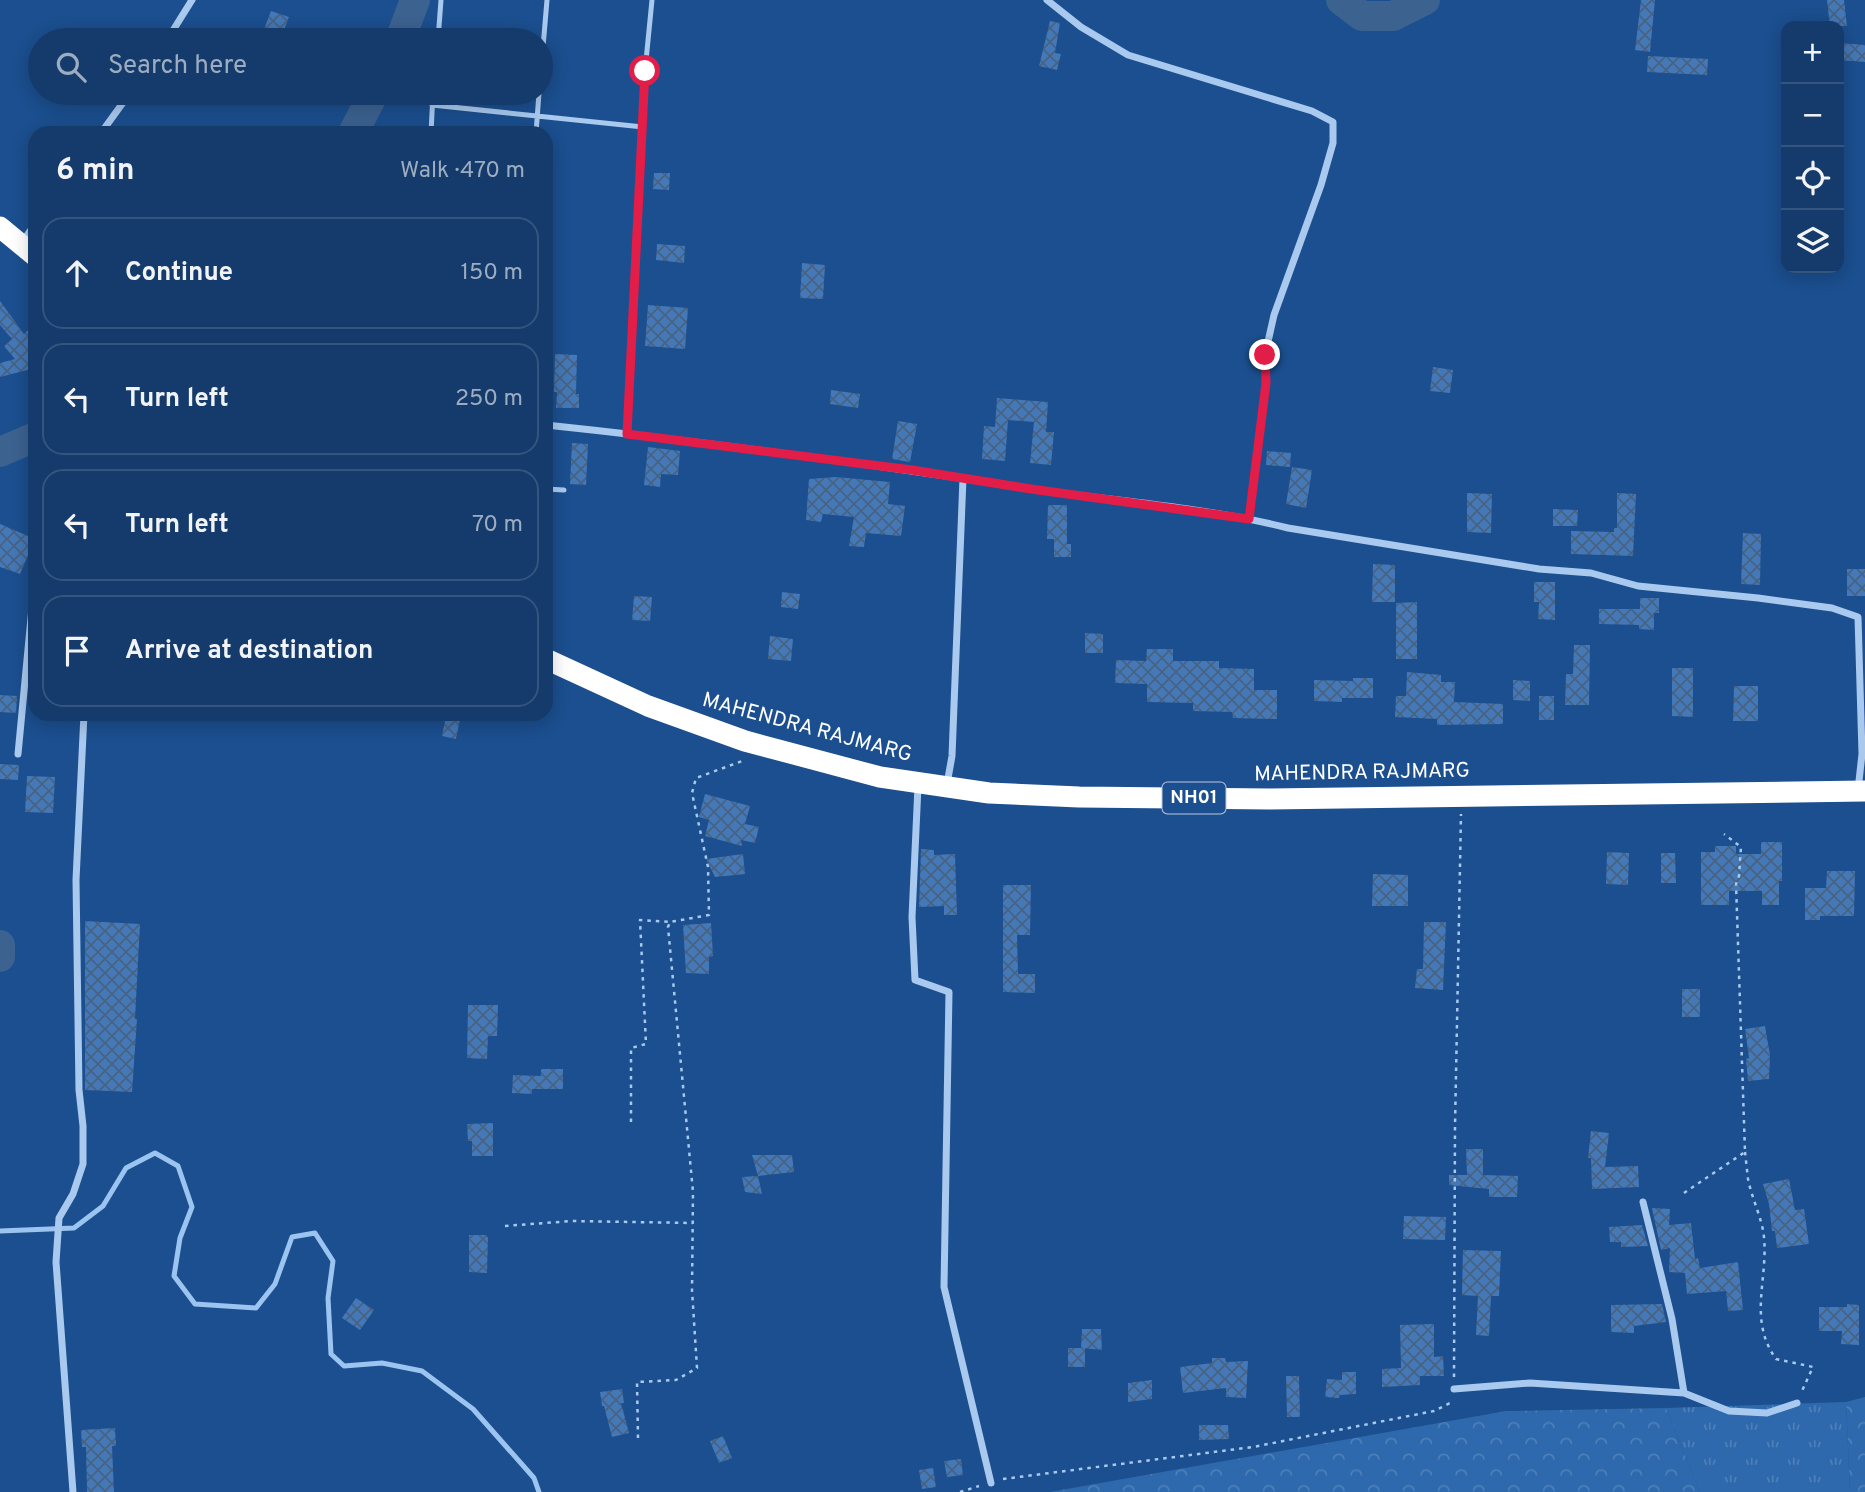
<!DOCTYPE html>
<meta charset="utf-8">
<style>
:root{--surface:#143b6b;--page:#214673;--text:#f1f3f6;--muted:#9dadc1;--line:#33557e}
body{margin:0;font-family:Overpass,sans-serif;background:var(--page);color:var(--text)}
.controls{position:absolute;right:21px;top:21px;display:grid;overflow:hidden;border-radius:14px;box-shadow:0 4px 18px #0003}
.controls button{width:63px;height:63px;display:grid;place-items:center;padding:0;border:0;border-bottom:2px solid var(--line);background:var(--surface);color:var(--text);font:35px sans-serif}
.stop{position:absolute;width:21px;height:21px;margin:-16px;border:5px solid #e11d48;border-radius:50%;background:#fff}
.stop.end{background:#e11d48;border-color:#fff;box-shadow:0 2px 7px #0008}
.list{margin:0;padding:0;list-style:none}
h2{display:flex;justify-content:space-between;align-items:center;height:91px;margin:0;padding:0 28px;font-size:30px}
h2 small{font-size:23px;font-weight:400;color:var(--muted)}
.list li{display:grid;grid-template-columns:46px 1fr auto;gap:21px;align-items:center;box-sizing:border-box;height:112px;margin:0 14px 14px;padding:0 14px;border:2px solid var(--line);border-radius:21px}
.list b{display:block;font-size:26px;white-space:nowrap}
.list em{font-size:23px;font-style:normal;color:var(--muted)}
.icon{flex:none;width:38px;height:38px;fill:none;stroke:currentColor;stroke-width:2;stroke-linecap:round;stroke-linejoin:round}
.map{position:relative;flex:none;width:1865px;height:1492px;overflow:hidden}
.search{position:absolute;background:var(--surface);box-shadow:0 4px 18px #0003;left:28px;top:28px;width:525px;height:77px;display:flex;align-items:center;gap:18px;box-sizing:border-box;padding:0 24px;border-radius:38px;color:var(--muted);font-size:26px}
.panel{position:absolute;background:var(--surface);box-shadow:0 4px 18px #0003;left:28px;top:126px;width:525px;height:595px;border-radius:21px}
.map>svg:first-child{display:block}
.grass{fill:url(#grass-tufts)}
.forest{fill:url(#forest-crowns)}
.lines{fill:none;stroke-linecap:round;stroke-linejoin:round}
.stream{stroke:#9cc4f0;stroke-width:5}
.river{stroke:#3c6290;stroke-width:30}
.building{fill:url(#building-cross-hatch)}
.path{stroke:#a9c9ee;stroke-width:2.5;stroke-dasharray:3.5 5;stroke-linecap:butt}
.lane{stroke:#a9c9ee;stroke-width:5}
.street{stroke:#a9c9ee;stroke-width:7}
.highway{stroke:#fff;stroke-width:21}
.route{stroke:#e11d48;stroke-width:9}
.labels{text-anchor:middle;dominant-baseline:central;stroke-width:6;stroke-linejoin:round;paint-order:stroke}
.shield{fill:#1b4f8f;stroke:#bbcadd;stroke-width:2}
.shield-label{font-size:19px;font-weight:bold;fill:#fff}
.street-label{font-size:21px;fill:#fff;stroke:#1b4f8f}
</style>
<div class="map">
<svg width="1865" height="1492" viewBox="0 0 1865 1492">
<defs>
<pattern id="grass-tufts" width="24" height="20" patternUnits="userSpaceOnUse" patternTransform="scale(1.75)"><rect width="24" height="20" fill="#2e69ad"/><path d="M3 7l-1-3M5 7V3M7 7l1-3M15 17l-1-3M17 17v-4M19 17l1-3" fill="none" stroke="#4d80b9"/></pattern>
<pattern id="forest-crowns" width="20" height="18" patternUnits="userSpaceOnUse" patternTransform="scale(1.75)"><rect width="20" height="18" fill="#2e69ad"/><path d="M2 6a3 3 0 1 1 6 0M12 15a3 3 0 1 1 6 0" fill="none" stroke="#4d80b9"/></pattern>
<pattern id="building-cross-hatch" width="8" height="8" patternUnits="userSpaceOnUse" patternTransform="scale(1.75)"><rect width="8" height="8" fill="#4478b7"/><path d="M0 0l8 8M0 8l8-8" fill="none" stroke="#486282"/></pattern>
</defs>
<rect width="100%" height="100%" fill="#1b4f8f"/>
<path class="grass" d="M1846,1402l4,90h-150l-34,-84z"/>
<path class="forest" d="M1865,1397v95h-15l-4,-90z
M1666,1408l34,84h-650l456,-81z"/>
<g class="lines">
<path class="stream" d="M0,1231l74,-3 29,-22 23,-38 29,-15 23,13 14,41 -12,31 -6,38 21,28 61,4 19,-24 17,-47 23,-4 18,28 -5,37 3,56 13,12 38,-3 40,8 51,38 61,69 5,14"/>
<path class="river" d="M1341,0l21,16h31l32,-16
M400,40l15,-40
M353,133l21,-40
M0,452l35,-15
M0,945v12"/>
</g>
<path class="building" d="M1641,0h14l-5,52 -15,-2z
M1827,0h17l3,26h-17z
M271,11l18,6 -9,23h-20z
M1050,21l10,2 -5,30 6,1 -4,16 -18,-4z
M1840,43l25,2v17l-26,-2z
M1648,56l60,3 -1,16 -60,-3z
M654,173h16l-1,17 -16,-1z
M657,244l28,2 -1,17 -28,-3z
M802,263l23,2 -2,34 -23,-1z
M0,301l24,33 4,-4 7,7v31l-35,9v-14l15,-4 -11,-13 8,-7 -12,-14z
M648,305l40,3 -3,41 -40,-3z
M555,354l22,1 -1,39h3v14h-23l1,-16h-3z
M1433,367l20,3 -3,23 -20,-2z
M831,390l29,4 -2,14 -28,-4z
M997,398l51,4 -2,30h8l-3,33 -21,-2 4,-41 -26,-2 -3,41 -23,-2 2,-33 11,1z
M898,421l19,3 -7,38 -18,-3z
M572,443l16,1 -2,41 -16,-1z
M648,447l32,4 -2,24 -17,-1 -1,13 -16,-2z
M1267,451l24,2 -1,14 -24,-2z
M1292,467l20,3 -6,38 -20,-4z
M836,477l54,5 -2,22 17,2 -4,30 -35,-3 -2,14 -15,-1 5,-29 -31,-3 -2,8 -15,-2 3,-41z
M1467,493l25,1 -1,39 -24,-1z
M1617,493l19,1 -3,62 -62,-2v-23l43,1v-4h3z
M1048,505h19v39h4v13h-17v-18h-7z
M1553,509l25,1 -1,16h-24z
M0,524l35,15 -15,35 -20,-7z
M1743,533l18,1 -1,51 -19,-1z
M1373,564l22,1v37h-23z
M1847,569h18v27h-18z
M1534,582h21v38l-17,-1 1,-17h-5z
M782,592l18,2 -2,15 -17,-2z
M634,596l18,1 -2,24 -18,-1z
M1640,598h19v15h-5v17l-15,-1v-4l-40,-1v-15h41z
M1417,602v57h-21v-56z
M1085,633l18,1v19h-18z
M770,636l23,3 -2,22 -23,-2z
M1574,645h16l-1,60h-24l1,-31h7z
M1147,649h26v12h46v7l35,1v21h23v29l-44,-1 -1,-6 -39,-1v-8l-46,-1v-18l-32,-1 1,-23 30,1z
M1672,668h21v49l-21,-1z
M1407,672l34,3v7h14l-1,20 49,2v20l-66,1v-6l-42,-2 1,-21h10z
M1353,678h20v20h-31v4l-28,-1v-21l39,1z
M1513,680l17,1v20l-17,-1z
M1734,686h24v35h-25z
M0,695l17,1 -1,17 -16,-1z
M1539,696h15v24h-15z
M446,716l14,3 -4,20 -14,-3z
M0,764l19,1 -1,15 -18,-1z
M27,776l28,1 -2,36 -28,-1z
M705,794l45,12 -5,18 14,3 -4,16 -14,-3 1,6 -37,-10 4,-16 -10,-3z
M1761,842h21v39h-3v24h-17v-14h-33v14h-28v-53h14v-6h21v8h25z
M921,849l13,1v5l21,-1 2,61h-13v-9l-25,1z
M1607,852l22,1 -1,32 -22,-1z
M1661,853h14l1,30h-15z
M743,854l2,20 -30,3 -9,-18z
M1827,871h28l-1,45h-34v4h-15v-32h21z
M1373,874l35,1v31h-36z
M1003,885h28l-1,50h-13l1,39h17v19l-32,-1z
M85,921l55,3 -5,95h2l-5,73 -47,-2z
M1424,922h22l-3,68 -28,-2 2,-19h6z
M711,923l2,33 -4,1v17l-23,-1 -3,-48z
M1682,989h18v28h-18z
M468,1005h30l-1,31h-9l-1,23 -20,-1z
M1765,1026l5,29 -1,24 -21,2 -2,-22 3,-1 -4,-29z
M541,1069h22v20h-31v5l-20,-1 1,-18 28,1z
M493,1123v33h-21v-15h-4l-1,-17z
M1591,1131l18,2 -4,34 33,-1 1,21 -47,2 -1,-31h-3z
M1466,1149h17v26l35,1 -1,21h-28v-8l-40,-4v-10h18z
M752,1155h40l2,17 -36,4z
M758,1176l4,18 -17,-2 -3,-15z
M1789,1179l6,31 9,-1 5,35 -32,4 -2,-17h-3l-3,-27 -6,-20z
M1652,1208l18,1 -1,16 22,-2 4,36 3,-1 2,10 38,-6 5,48 -15,1 -2,-20 -39,3 -2,-21 -16,-1 1,-24 -9,2z
M1404,1216l42,1 -1,23 -42,-1z
M1642,1225l6,21 -27,1v-5h-11l-1,-15z
M469,1235h17l2,3 -1,35 -18,-1z
M1463,1250l38,1 -2,45h-8l-2,40 -13,-1 2,-39 -16,-1z
M356,1298l18,12 -14,20 -18,-12z
M1662,1304l4,18 -32,4v7l-23,-1v-27z
M1847,1304l12,1v40l-18,-1 1,-13h-23v-24h28z
M1434,1324v33l9,-1 1,20h-24v9l-38,2v-18l19,-1 -1,-43z
M1082,1329h19l1,21 -21,-2z
M1068,1348h17v19h-17z
M1212,1358h13l1,4 22,-1 -2,37 -20,-1v-9l-43,5 -3,-26 32,-4z
M1342,1372h14v22l-16,1 -1,3 -14,-1 2,-18 15,1z
M1286,1376h13l1,41h-13z
M1152,1380v19l-24,3v-19z
M622,1389l2,14h-3l8,30 -17,4 -8,-31h-2l-2,-14z
M1199,1425h29l1,14 -30,1z
M115,1428l1,18h-4l2,46h-27l-1,-45h-4l-1,-17z
M723,1436l9,22 -13,5 -9,-22z
M961,1459l2,16 -16,2 -3,-16z
M933,1468l3,19 -14,2 -3,-19z"/>
<g class="lines">
<path class="path" d="M631,1122v-74l15,-4 -6,-124 30,2
M1745,1152c1,9 2,18 3,27 4,20 14,39 16,58 4,44 -16,83 12,122l37,8 -12,26
M1684,1193l61,-41 -9,-268 3,-8 2,-29 -17,-13
M505,1226l66,-5 122,2
M1454,1377l1,-250 6,-313
M638,1438l-1,-56 39,-2 21,-12 -5,-78 1,-98 -25,-265 2,-5 39,-7 -1,-48 -16,-74 4,-15 49,-18
M1003,1479l250,-32 181,-36 20,-10
M960,1492l19,-6"/>
<path class="lane" d="M438,40l3,-40
M541,71l6,-71
M432,105l211,22
M431,133l2,-40
M536,133l3,-40
M627,434l18,-363 7,-71
M546,489l18,1"/>
<path class="street" d="M1047,0l34,27 47,28 184,56 21,11v21l-12,42 -47,130 -9,40 1,28 -17,136
M167,40l25,-40
M101,133l29,-40
M23,241l12,-17
M546,425c162,17 323,39 485,64 85,12 173,18 257,39l251,41 52,4 47,13 120,12 74,10 26,9 4,137 -4,36
M18,754l17,-178
M947,784l5,-28 11,-278
M918,786l-6,131 3,63 34,12 -5,295 47,196
M1643,1202l29,117 12,74
M1454,1389l76,-6 154,10 45,18 38,2 30,-10
M73,1492l-17,-230 3,-44 14,-24 10,-30v-38l-4,-36 -3,-210 8,-166"/>
<path class="highway" d="M0,227l35,29
M546,659l102,47 97,35 135,36 109,16 90,4 191,2 595,-8"/>
</g>
<g class="lines">
<path class="route" d="M645,71l-18,363 285,36 119,19 218,30 17,-136 -1,-28"/>
</g>
<g class="labels">
<rect class="shield" x="1162.5" y="782.5" width="63" height="31" rx="5"/>
<g class="shield-label">
<text x="1194" y="798">NH01</text>
</g>
<g class="street-label">
<text transform="translate(807 728) rotate(15)">MAHENDRA RAJMARG</text>
<text transform="translate(1362 773) rotate(-1)">MAHENDRA RAJMARG</text>
</g>
</g>
</svg>
<div class="controls">
<button>+</button>
<button>−</button>
<button><svg class="icon" aria-label="locate" viewBox="0 0 24 24"><circle cx="12" cy="12" r="6"/><path d="M12 2v4M12 18v4M2 12h4M18 12h4"/></svg></button>
<button><svg class="icon" aria-label="layers" viewBox="0 0 24 24"><path d="M12 4l9 5-9 5-9-5zM3 14l9 5 9-5"/></svg></button>
</div>
<div class="stop" style="left:645px;top:71px"></div>
<div class="stop end" style="left:1265px;top:355px"></div>
<div class="search"><svg class="icon" aria-label="search" viewBox="0 0 24 24"><circle cx="10" cy="10" r="6"/><path d="M15 15l6 6"/></svg>Search here</div>
<section class="panel">
<h2>6 min<small>Walk · 470 m</small></h2>
<ul class="list">
<li><svg class="icon" aria-label="ahead" viewBox="0 0 24 24"><path d="M12 20V5M6 11l6-6 6 6"/></svg><div><b>Continue</b></div><em>150 m</em></li>
<li><svg class="icon" aria-label="left" viewBox="0 0 24 24"><path d="M17 20v-9H6M10 6l-5 5 5 5"/></svg><div><b>Turn left</b></div><em>250 m</em></li>
<li><svg class="icon" aria-label="left" viewBox="0 0 24 24"><path d="M17 20v-9H6M10 6l-5 5 5 5"/></svg><div><b>Turn left</b></div><em>70 m</em></li>
<li><svg class="icon" aria-label="arrive" viewBox="0 0 24 24"><path d="M6 21V4h12l-3 4 3 4H6"/></svg><div><b>Arrive at destination</b></div></li>
</ul>
</section>
</div>
